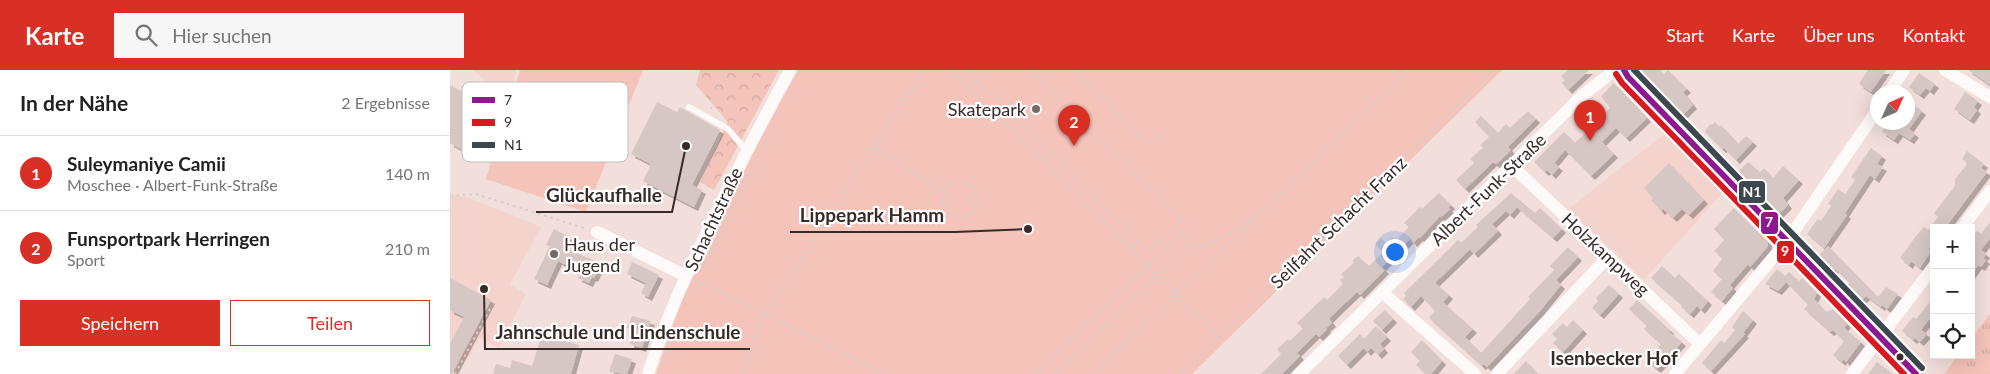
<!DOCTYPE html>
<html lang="de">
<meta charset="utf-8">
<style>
:root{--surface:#fff;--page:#f6f6f6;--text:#202124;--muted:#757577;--line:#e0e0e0;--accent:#d93025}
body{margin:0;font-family:Lato,sans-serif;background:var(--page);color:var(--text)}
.controls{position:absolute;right:15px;bottom:15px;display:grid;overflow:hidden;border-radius:0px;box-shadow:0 5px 20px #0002}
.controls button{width:45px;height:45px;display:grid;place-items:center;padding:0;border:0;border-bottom:1px solid var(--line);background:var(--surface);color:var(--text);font:25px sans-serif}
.compass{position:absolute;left:1420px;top:15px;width:45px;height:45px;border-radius:50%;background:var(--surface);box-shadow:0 5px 20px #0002;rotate:45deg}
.you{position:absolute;left:944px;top:181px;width:18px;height:18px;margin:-12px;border:4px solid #fff;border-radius:50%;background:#1a73e8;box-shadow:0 0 0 8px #1a73e833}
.badge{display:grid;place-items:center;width:32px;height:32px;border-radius:50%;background:var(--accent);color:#fff;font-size:16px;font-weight:700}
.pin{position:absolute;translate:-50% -41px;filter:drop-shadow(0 1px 2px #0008)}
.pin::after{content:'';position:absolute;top:26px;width:18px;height:15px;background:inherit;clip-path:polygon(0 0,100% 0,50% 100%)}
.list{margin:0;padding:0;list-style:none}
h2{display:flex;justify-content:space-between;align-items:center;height:65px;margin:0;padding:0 20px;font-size:21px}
h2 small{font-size:16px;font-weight:400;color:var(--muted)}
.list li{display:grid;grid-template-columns:32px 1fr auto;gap:15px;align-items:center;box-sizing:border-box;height:75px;padding:0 20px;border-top:1px solid var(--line)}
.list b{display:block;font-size:19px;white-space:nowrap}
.list p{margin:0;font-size:16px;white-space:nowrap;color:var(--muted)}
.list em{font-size:16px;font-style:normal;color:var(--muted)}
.actions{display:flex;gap:10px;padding:15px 20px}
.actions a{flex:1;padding:11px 0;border:1px solid var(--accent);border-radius:0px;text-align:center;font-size:18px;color:var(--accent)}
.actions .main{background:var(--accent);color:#fff}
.icon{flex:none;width:28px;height:28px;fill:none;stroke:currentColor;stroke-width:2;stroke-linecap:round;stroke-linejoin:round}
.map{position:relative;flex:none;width:1540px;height:304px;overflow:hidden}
header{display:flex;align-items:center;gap:30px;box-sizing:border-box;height:70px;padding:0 25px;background:var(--accent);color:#fff}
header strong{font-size:24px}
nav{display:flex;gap:28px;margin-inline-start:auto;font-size:18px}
.search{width:350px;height:45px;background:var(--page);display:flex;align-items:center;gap:12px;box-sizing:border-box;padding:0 18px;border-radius:0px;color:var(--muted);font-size:19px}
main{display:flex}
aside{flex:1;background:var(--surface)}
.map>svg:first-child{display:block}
.built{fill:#f4d3cc}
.grass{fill:url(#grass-tufts)}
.forest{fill:url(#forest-crowns)}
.green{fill:#f4c3b9}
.building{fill:#d7c7c4;filter:url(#shadow)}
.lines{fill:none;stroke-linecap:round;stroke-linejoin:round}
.path{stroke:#d4cfcd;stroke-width:2;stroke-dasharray:2.5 4;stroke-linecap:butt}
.lane{stroke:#fdfaf9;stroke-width:6}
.street{stroke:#fdfaf9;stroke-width:12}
.bus-1-casing{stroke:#fff;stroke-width:10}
.bus-2-casing{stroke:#fff;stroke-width:10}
.bus-3-casing{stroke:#fff;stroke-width:10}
.bus-1{stroke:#8d188f;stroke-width:6}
.bus-2{stroke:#d91920;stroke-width:6}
.bus-3{stroke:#3d484e;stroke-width:6}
.poi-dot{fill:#796966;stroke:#fff;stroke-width:2}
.bus-dot{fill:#382a27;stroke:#fff;stroke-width:2}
.labels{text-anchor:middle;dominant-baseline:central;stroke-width:4.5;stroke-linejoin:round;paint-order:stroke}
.poi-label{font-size:18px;fill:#382a27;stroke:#fff;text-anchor:end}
.street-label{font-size:18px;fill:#382a27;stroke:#fff}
.neighbourhood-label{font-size:19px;font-weight:bold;fill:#382a27;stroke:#fff}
.key{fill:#fff;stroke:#c3bfbe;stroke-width:1}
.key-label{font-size:14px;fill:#382a27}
.leader{fill:none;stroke:#382a27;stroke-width:2}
.callout-dot{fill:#382a27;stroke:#fff;stroke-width:2}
.callout-label{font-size:19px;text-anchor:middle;font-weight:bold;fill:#382a27;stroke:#fff;stroke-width:4.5;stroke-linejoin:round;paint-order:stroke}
.line-badge{stroke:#fff;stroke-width:2}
.badge-label{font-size:14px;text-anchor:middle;font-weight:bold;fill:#fff}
</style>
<header>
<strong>Karte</strong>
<div class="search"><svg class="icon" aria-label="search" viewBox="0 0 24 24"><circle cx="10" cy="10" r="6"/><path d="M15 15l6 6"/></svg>Hier suchen</div>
<nav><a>Start</a><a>Karte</a><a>Über uns</a><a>Kontakt</a></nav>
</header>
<main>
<aside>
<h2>In der Nähe<small>2 Ergebnisse</small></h2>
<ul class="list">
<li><span class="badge">1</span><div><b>Suleymaniye Camii</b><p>Moschee · Albert-Funk-Straße</p></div><em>140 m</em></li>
<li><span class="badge">2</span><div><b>Funsportpark Herringen</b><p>Sport</p></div><em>210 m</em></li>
</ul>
<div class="actions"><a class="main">Speichern</a><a>Teilen</a></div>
</aside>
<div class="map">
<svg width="1540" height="304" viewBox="0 0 1540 304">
<defs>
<pattern id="grass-tufts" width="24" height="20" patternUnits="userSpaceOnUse" patternTransform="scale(1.25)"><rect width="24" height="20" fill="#f4c3b9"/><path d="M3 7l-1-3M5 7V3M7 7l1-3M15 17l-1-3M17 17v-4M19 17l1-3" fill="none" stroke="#d2a89f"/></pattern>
<pattern id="forest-crowns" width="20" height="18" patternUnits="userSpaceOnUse" patternTransform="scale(1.25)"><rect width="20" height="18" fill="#f4c3b9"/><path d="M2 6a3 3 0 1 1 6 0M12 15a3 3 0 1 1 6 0" fill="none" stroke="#d2a89f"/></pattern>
<filter id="shadow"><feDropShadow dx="4" dy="4" stdDeviation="0" flood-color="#0004"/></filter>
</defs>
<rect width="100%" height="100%" fill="#f2deda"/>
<path class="built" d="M23,0h43l-7,30z
M1217,62l57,59 -80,89 -76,-71z
M0,125l16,2 75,30 -31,57 16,10 -27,54 -20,-10 -20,36h-9z"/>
<path class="grass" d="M1540,244v60h-46l14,-19h13v-16z"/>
<path class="forest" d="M250,0h79l-65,120 -14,-8 28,-60 -32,-37z"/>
<path class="green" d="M70,0h123l-57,142 -100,-33z
M348,0h704l-310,304h-536l27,-77 72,-148z"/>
<path class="building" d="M1118,0h21l-21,20 -6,-7 3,-3 -4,-4z
M1187,0h23l4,4 4,-4 19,19 -4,3 10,13 -10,10z
M1418,0h18l-15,22 -12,-8z
M1518,0h22v15z
M1469,3l16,11 -5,7 -4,-3 -6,7 -11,-8z
M1164,13l33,35 -21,20 -10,-10 -14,14 12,12 -23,22 -26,-26 -11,13 5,4 -7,8 -5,-5 -2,2 -11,-10 30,-30 11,11 35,-35 -9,-12z
M0,15l42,23 -24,45 -18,-10z
M1515,22l13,9 -4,6 3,3 -7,10 -16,-11z
M1458,31l14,10 -13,18 6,5 -5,6 -11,-7 -5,7 -12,-8 6,-10h20z
M207,32l20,10 3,-5 40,23 -28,55 10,5 -8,17 -51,-26 8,-17 -20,-10z
M1078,41l8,8 -28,28 3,3 -15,14 -3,-2 -28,27 -9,-9 18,-17 -4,-4 13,-11 -3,-3 9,-8 -14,-15 6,-6 17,17 8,-9 4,4z
M1265,52l4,4 2,-1 17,19 8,-8 7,6 -17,18 -12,-12 -2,1 -17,-17 5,-8 2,1z
M1421,78l11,8 -5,8 6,3 -8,12 -5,-4 -25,38 2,2 -23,33 -17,-14 11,-15 3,2 10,-15 -3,-2 10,-15 7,5 10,-14 -4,-3z
M1517,81l17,13 -3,4 6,4 -42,56h-11v13l-6,8 3,2 -11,17 -9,-7 -2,4 -9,-7 16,-22 8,-9 4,3 10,-13 -4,-4 21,-27v-7l13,-16 -6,-4z
M1298,92l12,10 4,-4 9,10 10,-12 16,14 -16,18 5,7 -10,10 -9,-9 1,-2 -32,-32z
M1219,93l35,37 -15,15 -7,-6 -9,9 -10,-9 -2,2 -10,-11 2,-2 -9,-10z
M989,123l12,12 -3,3 2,1 -9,8 -1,-1 -20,22 -1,-1 -6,6 -3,-4 -28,28 3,3 -25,25 -3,-3 -14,13 -14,14 3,4 -6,5 1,1 -8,8 -3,-3 -19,19 3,3 -18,18h-21l20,-20 -4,-5 11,-10 2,2 13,-13 -6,-5 27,-26 3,3 16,-16 -3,-4 4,-3 -3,-3 13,-11 -2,-2 6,-5 11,10 14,-14 -8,-8 6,-6 5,5 6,-6 3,4 14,-14 -5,-4 16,-16 2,2z
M1061,123l24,20 5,-5 22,21 -9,9 -36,-31 -7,8 -4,-4 -14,13 6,7 -24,23 -4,-5 -35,34 14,12 -6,7 30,27 -8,8 16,16 49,-54 -2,-2 26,-27 -4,-4 18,-19 10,10 -22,23 5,5 -21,26 -53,56 -3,-3 -2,2 -53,-48 6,-7 -14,-15 -10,11 -8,-8 3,-3 -2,-3 54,-53 3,2 2,-1 15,-14 -2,-2z
M1284,138l34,34v4l-18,21 -2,-3 -18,21 3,3 -11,13 -11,-9 11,-13 -9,-8 10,-13 -9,-7 10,-11 -10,-11z
M1540,152v16l-9,12 5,4 -3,4 3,2 -5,7 -3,-2 -7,10v-42l3,2 3,-4 4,3z
M104,159l15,8 -5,10 37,17 -7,14 -2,-1 -3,6 -11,-5 2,-6 -22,-11 -11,24 -13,-6 16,-33 -4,-1z
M1378,176l50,51 8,-10 12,7 -11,15 -5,-4 -1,2 -15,-11 -5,5 -14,-15 2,-3 -1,-2 -13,-12 -3,2 -14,-15z
M182,192l27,13 -11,22 -7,-4 5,-10 -19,-9z
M1212,196l13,12 4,-4 29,27 -7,9 -4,-4 -7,8 -9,-7 1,-2 -31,-27z
M1327,199l8,7 4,-4 10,9 3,-3 15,15 -3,6 12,13 7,-3 14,15 -3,4 17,14 -15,20 -3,-3 -1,3 -9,-7 11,-14 -11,-11 -3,2 -26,-23 4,-4 -22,-23 -8,9 -13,-7z
M0,208l41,22 -39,74h-2v-30l14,-27 -14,-7z
M1159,215l10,9 -19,21 -8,-7 6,-7 -2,-3z
M1484,227v16l-13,17 6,4 -7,8 -5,-4 -2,2 -11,-9 11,-14 3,2z
M1187,230l33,30 -1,2 13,10 -25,27 -9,-7 13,-18 -17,-15 3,-3 -18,-17z
M935,240l8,9 -11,11 -9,-9z
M1293,241l10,9 -10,13 2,1 -34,37 -9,-8 19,-23 3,3 11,-13 -3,-3z
M182,246l19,5 -9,27 -12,-4 4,-14 -7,-2z
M1123,250l10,10 -20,22 -10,-9 4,-4 -5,-5 11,-11 4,4z
M926,256l11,11 -7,7 4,5 -6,6 -7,-7 -4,4 -3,-4 -17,17 -9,-9 22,-22 4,5z
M92,264l37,11 -8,29h-78l3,-10 14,4 2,-8 20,6z
M972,270l20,21 -11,13h-5l-10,-9 4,-4 -9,-9z
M165,284l17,5 -5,15 -18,-2z
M1076,291l11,13h-23z
M1427,292l16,12h-25z"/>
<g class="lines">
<path class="path" d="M501,0l268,267
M517,0l182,182 21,-21
M581,0l150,150 -3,3
M624,0l71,72 6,1 9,-8
M519,17l8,-7
M261,39l12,-39
M607,51l32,6
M617,53l2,-15
M424,78l69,45
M592,90l7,-7
M493 130a17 17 0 1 1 34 0a17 17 0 1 1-34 0Z
M0,126l26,-2 111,35
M892,138l5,5
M725,159l19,18 16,-4 45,-26
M680,179l7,-7
M254,198l70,-142
M246,210l190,94
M608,281l11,10
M215,292l10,-28
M5,304l36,-67
M292,304l23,-61 160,-243
M584,304l146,-140
M605,304l135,-131
M643,304l315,-304
M732,304l312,-304"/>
<path class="lane" d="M239,37l39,22 18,21"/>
<path class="street" d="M1174,0l4,7 288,297
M1495,0l45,27
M1439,22l15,-22
M1062,96l188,178
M1512,158l28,-37
M147,162l89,44
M932,222l93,82
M198,304c14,-46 34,-90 55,-134 28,-58 56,-114 87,-170
M849,304l285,-280 31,-24
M1047,304l112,-118
M1225,304l112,-133 91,-132
M1402,304l82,-108"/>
<defs>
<path id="bus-1" d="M1174,0l4,7 288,297"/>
<path id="bus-2" d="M1166,4l6,9 282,291"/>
<path id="bus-3" d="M1184,0l288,298"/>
</defs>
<use href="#bus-1" class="bus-1-casing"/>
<use href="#bus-2" class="bus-2-casing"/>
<use href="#bus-3" class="bus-3-casing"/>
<use href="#bus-1" class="bus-1"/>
<use href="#bus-2" class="bus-2"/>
<use href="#bus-3" class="bus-3"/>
</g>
<g class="poi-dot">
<circle cx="586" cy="39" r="5"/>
<circle cx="104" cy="184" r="5"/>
</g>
<circle class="bus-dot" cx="1450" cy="287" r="4.5"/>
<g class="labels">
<g class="poi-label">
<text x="576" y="39">Skatepark</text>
<text x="114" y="174" text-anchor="start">Haus der<tspan x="114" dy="21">Jugend</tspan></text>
</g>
<g class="street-label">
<text transform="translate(1038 119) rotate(-44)">Albert-Funk-Straße</text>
<text transform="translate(263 149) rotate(-65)">Schachtstraße</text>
<text transform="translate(888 152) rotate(-44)">Seilfahrt Schacht Franz</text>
<text transform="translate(1156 184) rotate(43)">Holzkampweg</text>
</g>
<g class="neighbourhood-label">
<text x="1164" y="287">Isenbecker Hof</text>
</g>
</g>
<rect x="12" y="12" width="166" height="80" rx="8" class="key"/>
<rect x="22" y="27" width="23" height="6" fill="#8d188f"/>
<rect x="22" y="49" width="23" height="7" fill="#d91920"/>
<rect x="22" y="72" width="23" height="6" fill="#3d484e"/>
<g class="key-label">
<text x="54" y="35">7</text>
<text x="54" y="57">9</text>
<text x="54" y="80">N1</text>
</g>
<path class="leader" d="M236 76L222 142H86M578 159L505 162H340M34 219L35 279H300"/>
<g class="callout-dot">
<circle cx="236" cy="76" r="5"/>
<circle cx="578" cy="159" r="5"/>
<circle cx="34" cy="219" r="5"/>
</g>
<g class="callout-label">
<text x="154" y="132">Glückaufhalle</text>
<text x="422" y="152">Lippepark Hamm</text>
<text x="168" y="269">Jahnschule und Lindenschule</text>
</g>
<g class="line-badge">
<rect x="1288" y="110" width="28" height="24" rx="5" fill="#3d484e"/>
<rect x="1310" y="141" width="19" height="24" rx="5" fill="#8d188f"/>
<rect x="1326" y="170" width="19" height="24" rx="5" fill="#d91920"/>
</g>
<g class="badge-label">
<text x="1302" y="127">N1</text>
<text x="1319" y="157">7</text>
<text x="1335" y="186">9</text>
</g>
</svg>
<div class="controls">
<button>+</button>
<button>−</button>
<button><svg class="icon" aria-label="locate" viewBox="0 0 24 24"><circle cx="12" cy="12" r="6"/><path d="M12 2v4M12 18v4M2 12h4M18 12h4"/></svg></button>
</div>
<svg class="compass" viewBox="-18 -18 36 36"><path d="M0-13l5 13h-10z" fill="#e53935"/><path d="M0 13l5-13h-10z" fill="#757577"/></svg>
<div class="you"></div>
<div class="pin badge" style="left:1140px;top:71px">1</div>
<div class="pin badge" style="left:624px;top:76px">2</div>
</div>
</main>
